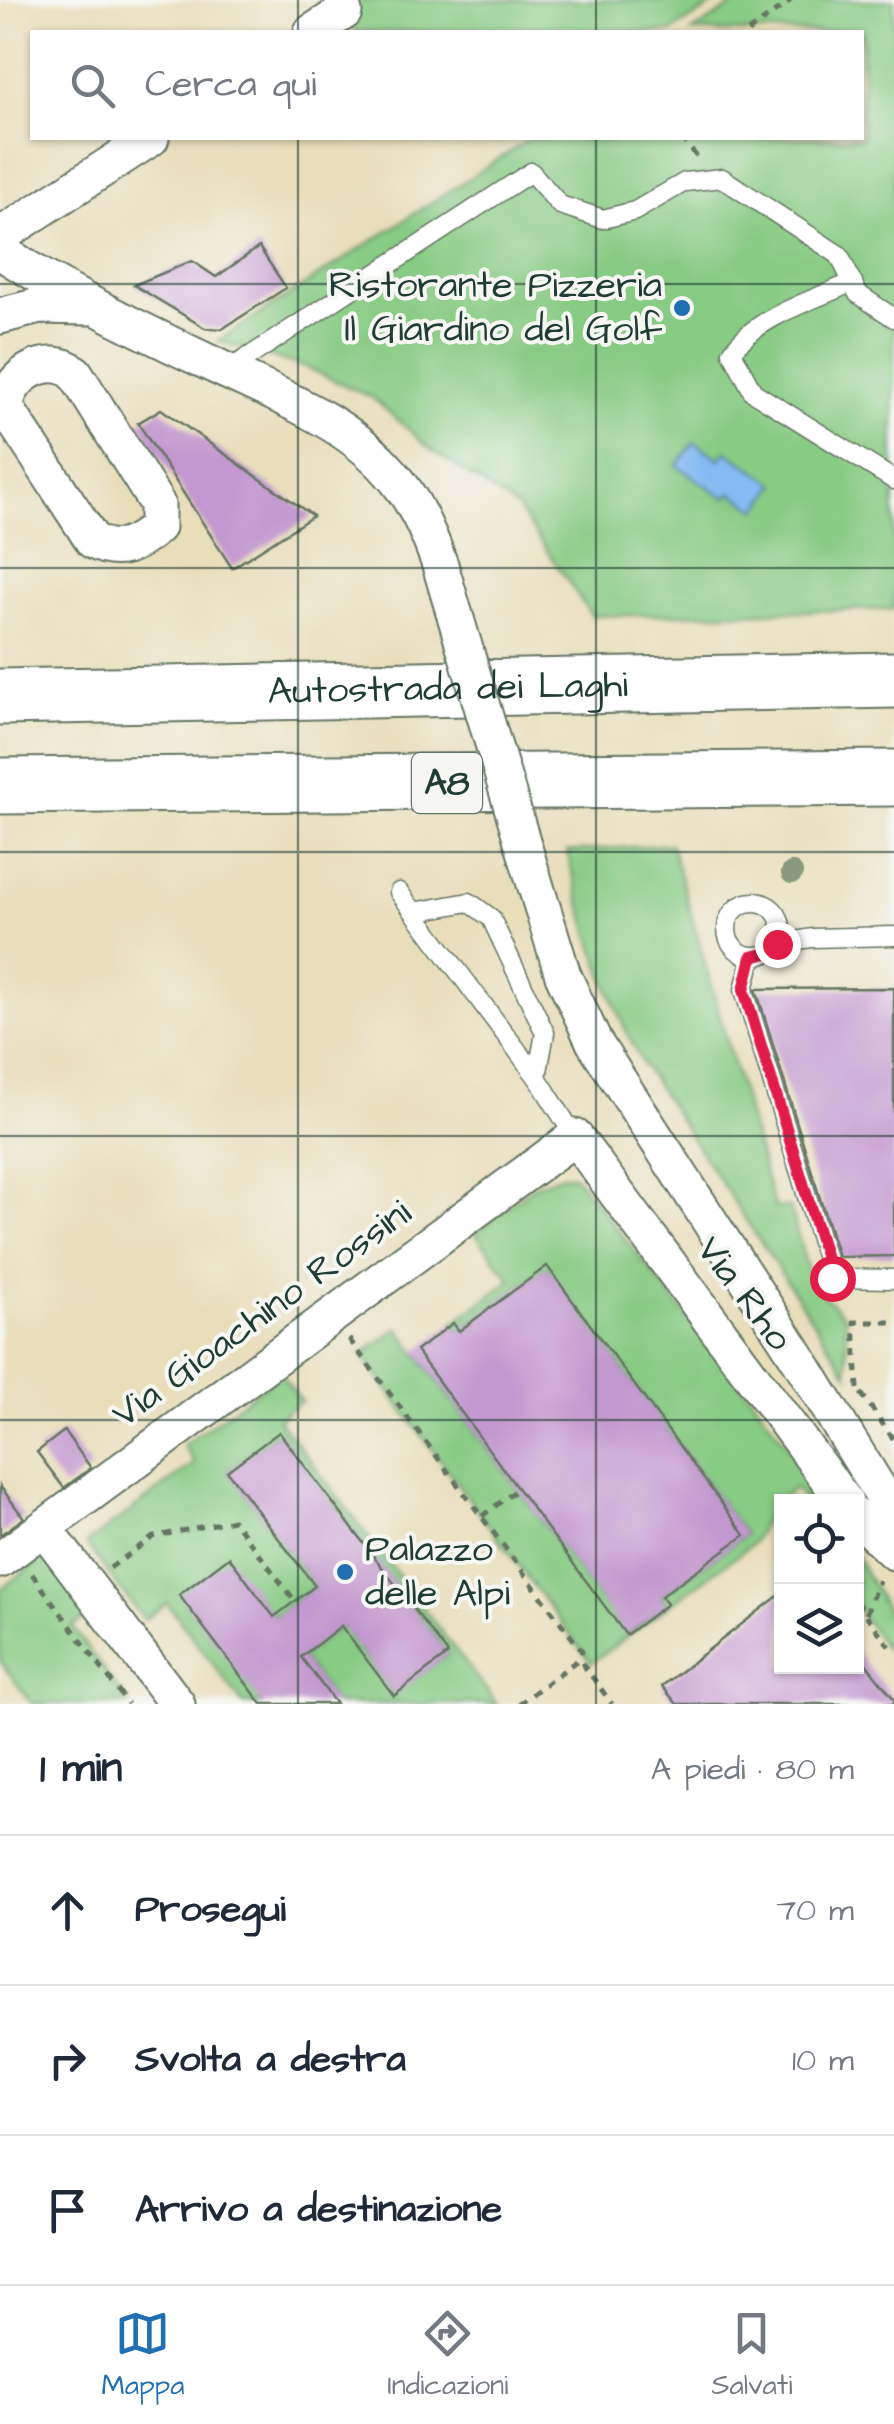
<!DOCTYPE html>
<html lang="it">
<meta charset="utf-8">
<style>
:root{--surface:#fff;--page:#f2f2f3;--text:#1f2937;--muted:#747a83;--line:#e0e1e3;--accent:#1f6fb2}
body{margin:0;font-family:"Architects Daughter",sans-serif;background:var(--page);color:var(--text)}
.controls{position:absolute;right:30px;bottom:30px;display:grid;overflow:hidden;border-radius:0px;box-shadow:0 2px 8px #0004}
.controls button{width:90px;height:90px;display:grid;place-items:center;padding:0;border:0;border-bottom:2px solid var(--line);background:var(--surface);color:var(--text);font:50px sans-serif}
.stop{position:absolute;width:30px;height:30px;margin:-22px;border:8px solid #e11d48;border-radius:50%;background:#fff}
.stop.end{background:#e11d48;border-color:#fff;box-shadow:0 2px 10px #0008}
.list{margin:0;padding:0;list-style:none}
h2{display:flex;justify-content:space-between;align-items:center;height:130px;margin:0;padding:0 40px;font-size:42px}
h2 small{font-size:32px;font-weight:400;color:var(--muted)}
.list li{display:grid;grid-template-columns:65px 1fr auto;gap:30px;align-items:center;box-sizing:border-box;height:150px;padding:0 40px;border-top:2px solid var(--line)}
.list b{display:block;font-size:38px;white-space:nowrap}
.list em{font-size:32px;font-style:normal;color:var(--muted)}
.icon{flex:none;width:55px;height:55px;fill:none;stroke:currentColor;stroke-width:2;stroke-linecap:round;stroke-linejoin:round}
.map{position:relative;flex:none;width:894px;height:1704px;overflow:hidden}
.search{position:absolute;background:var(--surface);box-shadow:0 2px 8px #0004;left:30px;right:30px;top:30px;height:110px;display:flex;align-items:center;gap:25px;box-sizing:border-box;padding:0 35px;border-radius:0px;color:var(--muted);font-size:38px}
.sheet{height:580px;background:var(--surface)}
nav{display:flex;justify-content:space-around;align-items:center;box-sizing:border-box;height:140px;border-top:2px solid var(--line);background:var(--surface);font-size:28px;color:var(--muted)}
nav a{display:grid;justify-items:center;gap:5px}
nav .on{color:var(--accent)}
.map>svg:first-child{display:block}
.green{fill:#88cb84;stroke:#54845c;stroke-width:2.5}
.water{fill:#86baf4;stroke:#527c94;stroke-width:2.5}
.building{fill:#c397cf}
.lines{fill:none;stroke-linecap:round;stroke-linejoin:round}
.service-casing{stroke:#657563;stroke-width:21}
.minor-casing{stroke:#657563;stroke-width:39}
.motorway-casing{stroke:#657563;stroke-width:59}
.path{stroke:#657563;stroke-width:5;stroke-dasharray:8 8;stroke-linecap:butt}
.service{stroke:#fff;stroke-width:18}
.minor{stroke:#fff;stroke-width:35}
.motorway{stroke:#fff;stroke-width:55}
.minor-bridge-casing{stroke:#657563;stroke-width:39;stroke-linecap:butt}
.minor-bridge{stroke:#fff;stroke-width:35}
.tree{fill:#88997b}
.route{stroke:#e11d48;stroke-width:12}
.grid{fill:none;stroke:#1f3d34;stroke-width:2.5;stroke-opacity:0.55}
.poi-dot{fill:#1f6fb2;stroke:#f6f6f2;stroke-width:4}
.labels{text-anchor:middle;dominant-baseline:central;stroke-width:8;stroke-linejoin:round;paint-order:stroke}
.shield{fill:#f6f6f2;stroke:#60746d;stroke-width:2.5}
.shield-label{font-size:35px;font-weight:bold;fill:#1f3d34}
.poi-label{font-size:38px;fill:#1f3d34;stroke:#f6f6f2;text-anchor:end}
.street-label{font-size:38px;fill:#1f3d34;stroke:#f6f6f2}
</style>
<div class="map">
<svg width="894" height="1704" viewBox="0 0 894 1704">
<rect width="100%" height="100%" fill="#f6f6f2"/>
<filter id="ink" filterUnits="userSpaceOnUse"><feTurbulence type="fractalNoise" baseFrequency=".01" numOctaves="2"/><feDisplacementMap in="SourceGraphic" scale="20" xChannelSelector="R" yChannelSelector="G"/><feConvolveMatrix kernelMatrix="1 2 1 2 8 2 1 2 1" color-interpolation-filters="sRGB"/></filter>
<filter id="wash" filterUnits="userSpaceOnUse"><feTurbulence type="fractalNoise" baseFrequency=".0048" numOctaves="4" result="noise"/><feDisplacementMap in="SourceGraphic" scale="40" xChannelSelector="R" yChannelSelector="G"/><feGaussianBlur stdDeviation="2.25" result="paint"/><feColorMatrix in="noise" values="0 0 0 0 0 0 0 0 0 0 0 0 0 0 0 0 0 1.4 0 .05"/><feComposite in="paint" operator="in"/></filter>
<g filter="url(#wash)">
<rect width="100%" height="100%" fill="#e8deba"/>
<path class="green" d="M335,0h386l-50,32h-314z
M742,0h152v609l-302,7 -74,-107 -89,-61 -56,-50 -68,-31 -87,-26 313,-203h331v-106h-170z
M671,844l103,363 16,1 22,77 33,31 3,58 -205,-309c-36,-68 -57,-138 -76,-213z
M562,1175h12l180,225 74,101h-23l-10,-13 -23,17 -20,39 -161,119 -229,-308 36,-27 228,306 41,-29 -6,-9 84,-61 -198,-268 -88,64 -6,-8 58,-43 -36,-47 58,-47z
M281,1374l20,27 -23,18 219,285h-161l-35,-47 40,-31 53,69 54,-41 -169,-222 -51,39 87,115 -41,31 -46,-59 34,146h-19l-76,-101 -23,17 -58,-76 109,-81 -12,-18z
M46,1555l48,56 -22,16 57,77h-97l-32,-43v-71z
M856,1555l38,70v10l-8,14 -29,-40z"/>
<path class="water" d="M694,442l26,17 6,-8 50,33 -18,26 -27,-18 -5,6 -49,-32z"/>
<g id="blocks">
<path class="building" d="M259,247l27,41 -64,41 -17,-1 -71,-43 58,-24 24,16z
M161,409l152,107 -81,52 -94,-145z
M894,988v268l-56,1 -82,-268z
M547,1266l198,269 -84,61 6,8 -41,31 -210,-284 37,-28 6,8z
M64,1431l27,37 -27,20 -27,-36z
M279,1432l169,222 -54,42 -53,-70 -40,31 35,47h-74l-83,-109 50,-38 45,60 41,-31 -88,-115z
M0,1486l24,32 -24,17z
M782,1593v73h74v-15l38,48v5h-217l-15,-18z"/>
</g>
</g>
<g filter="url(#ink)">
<use href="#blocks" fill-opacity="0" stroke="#657563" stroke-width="2.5"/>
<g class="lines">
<defs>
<path id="service" d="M853,282c-39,18 -96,34 -121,70l21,40 141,88
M227,371l304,-199 29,33 43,14 32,-8 50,-29 37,-4 117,77 19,39 36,24
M399,892l138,185 38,60
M727 929a27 27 0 1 1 54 0a27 27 0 1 1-54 0Z
M414,912l55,-10 22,16 54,115 -8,44
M777,944l35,-6 82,-2
M752,957l-8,33 88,288 62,1"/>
<path id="minor" d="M312,32l32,-20
M0,236l151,-98
M1,252c69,44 141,79 215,114 60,29 129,54 174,106 24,27 38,59 50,93
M0,316l39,-10 49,1
M0,399l93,142c26,14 43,4 64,-14v-23l-82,-131c-26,-20 -63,0 -69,30
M528,861l35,114 31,67 208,322 92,150
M856,1516l38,36
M44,1528l133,176
M0,1560l575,-423 270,365"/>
<g id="motorway">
<path id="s1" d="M0,697l894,-17"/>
<path d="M0,786l894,-8"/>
</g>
</defs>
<use href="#service" class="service-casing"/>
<use href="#minor" class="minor-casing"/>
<use href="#motorway" class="motorway-casing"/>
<path class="path" d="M748,32l43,-32
M681,138l17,20
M349,1339l233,312 -3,8
M858,1389l-4,-67h40
M861,1393l33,47
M482,1516l36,-27
M110,1568l43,-31 80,-17 62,81
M32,1574l96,130
M856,1602l38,50
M866,1614l13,-34
M519,1704l60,-45 33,45"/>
<use href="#service" class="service"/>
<use href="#minor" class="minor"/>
<use href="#motorway" class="motorway"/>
<defs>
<path id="minor-bridge" d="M440,565l88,296"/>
</defs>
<use href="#minor-bridge" class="minor-bridge-casing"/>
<use href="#minor-bridge" class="minor-bridge"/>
</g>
<circle class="tree" cx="792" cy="873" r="11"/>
</g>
<g class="lines" filter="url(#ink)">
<path class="route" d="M777,944l-6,8 -19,5 -8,33 88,288"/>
</g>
<path class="grid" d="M298,0v32M596,0v32M298,138v1566M596,138v1566M0,284h894M0,568h894M0,852h894M0,1136h894M0,1420h894"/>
<g class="poi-dot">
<circle cx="682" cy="308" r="10"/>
<circle cx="345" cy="1572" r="10"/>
</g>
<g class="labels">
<rect class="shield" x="412" y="753" width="70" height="60" rx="8"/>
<g class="shield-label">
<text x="447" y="783">A8</text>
</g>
<g class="poi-label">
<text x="662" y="286">Ristorante Pizzeria<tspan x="662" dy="44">Il Giardino del Golf</tspan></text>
<text x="365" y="1550" text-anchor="start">Palazzo<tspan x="365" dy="44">delle Alpi</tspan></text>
</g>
<g class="street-label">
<text stroke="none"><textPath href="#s1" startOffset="448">Autostrada dei Laghi</textPath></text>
<text transform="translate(744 1294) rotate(53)">Via Rho</text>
<text transform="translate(262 1314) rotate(-36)">Via Gioachino Rossini</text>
</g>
</g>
</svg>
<div class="controls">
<button><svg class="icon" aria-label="locate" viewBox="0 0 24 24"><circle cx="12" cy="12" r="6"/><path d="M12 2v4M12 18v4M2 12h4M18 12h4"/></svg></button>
<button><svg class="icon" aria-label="layers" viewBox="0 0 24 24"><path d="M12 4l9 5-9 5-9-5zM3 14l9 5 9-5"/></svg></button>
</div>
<div class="stop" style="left:832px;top:1278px"></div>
<div class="stop end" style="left:777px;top:944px"></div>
<div class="search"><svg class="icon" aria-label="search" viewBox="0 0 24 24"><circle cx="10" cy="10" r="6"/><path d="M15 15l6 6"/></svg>Cerca qui</div>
</div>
<section class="sheet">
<h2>1 min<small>A piedi · 80 m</small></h2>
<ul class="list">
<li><svg class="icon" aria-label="ahead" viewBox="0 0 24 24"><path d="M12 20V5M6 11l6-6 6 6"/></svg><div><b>Prosegui</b></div><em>70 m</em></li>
<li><svg class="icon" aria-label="right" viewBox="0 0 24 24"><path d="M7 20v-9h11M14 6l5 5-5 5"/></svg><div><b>Svolta a destra</b></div><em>10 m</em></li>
<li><svg class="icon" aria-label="arrive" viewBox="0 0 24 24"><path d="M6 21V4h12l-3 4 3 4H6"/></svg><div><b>Arrivo a destinazione</b></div></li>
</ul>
</section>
<nav>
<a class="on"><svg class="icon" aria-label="map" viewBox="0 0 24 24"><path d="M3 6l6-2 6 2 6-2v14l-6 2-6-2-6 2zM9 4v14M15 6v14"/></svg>Mappa</a>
<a><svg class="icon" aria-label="directions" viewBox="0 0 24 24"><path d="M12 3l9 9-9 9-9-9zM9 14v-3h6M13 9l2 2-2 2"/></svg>Indicazioni</a>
<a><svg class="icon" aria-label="saved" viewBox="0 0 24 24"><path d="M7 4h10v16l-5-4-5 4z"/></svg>Salvati</a>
</nav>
